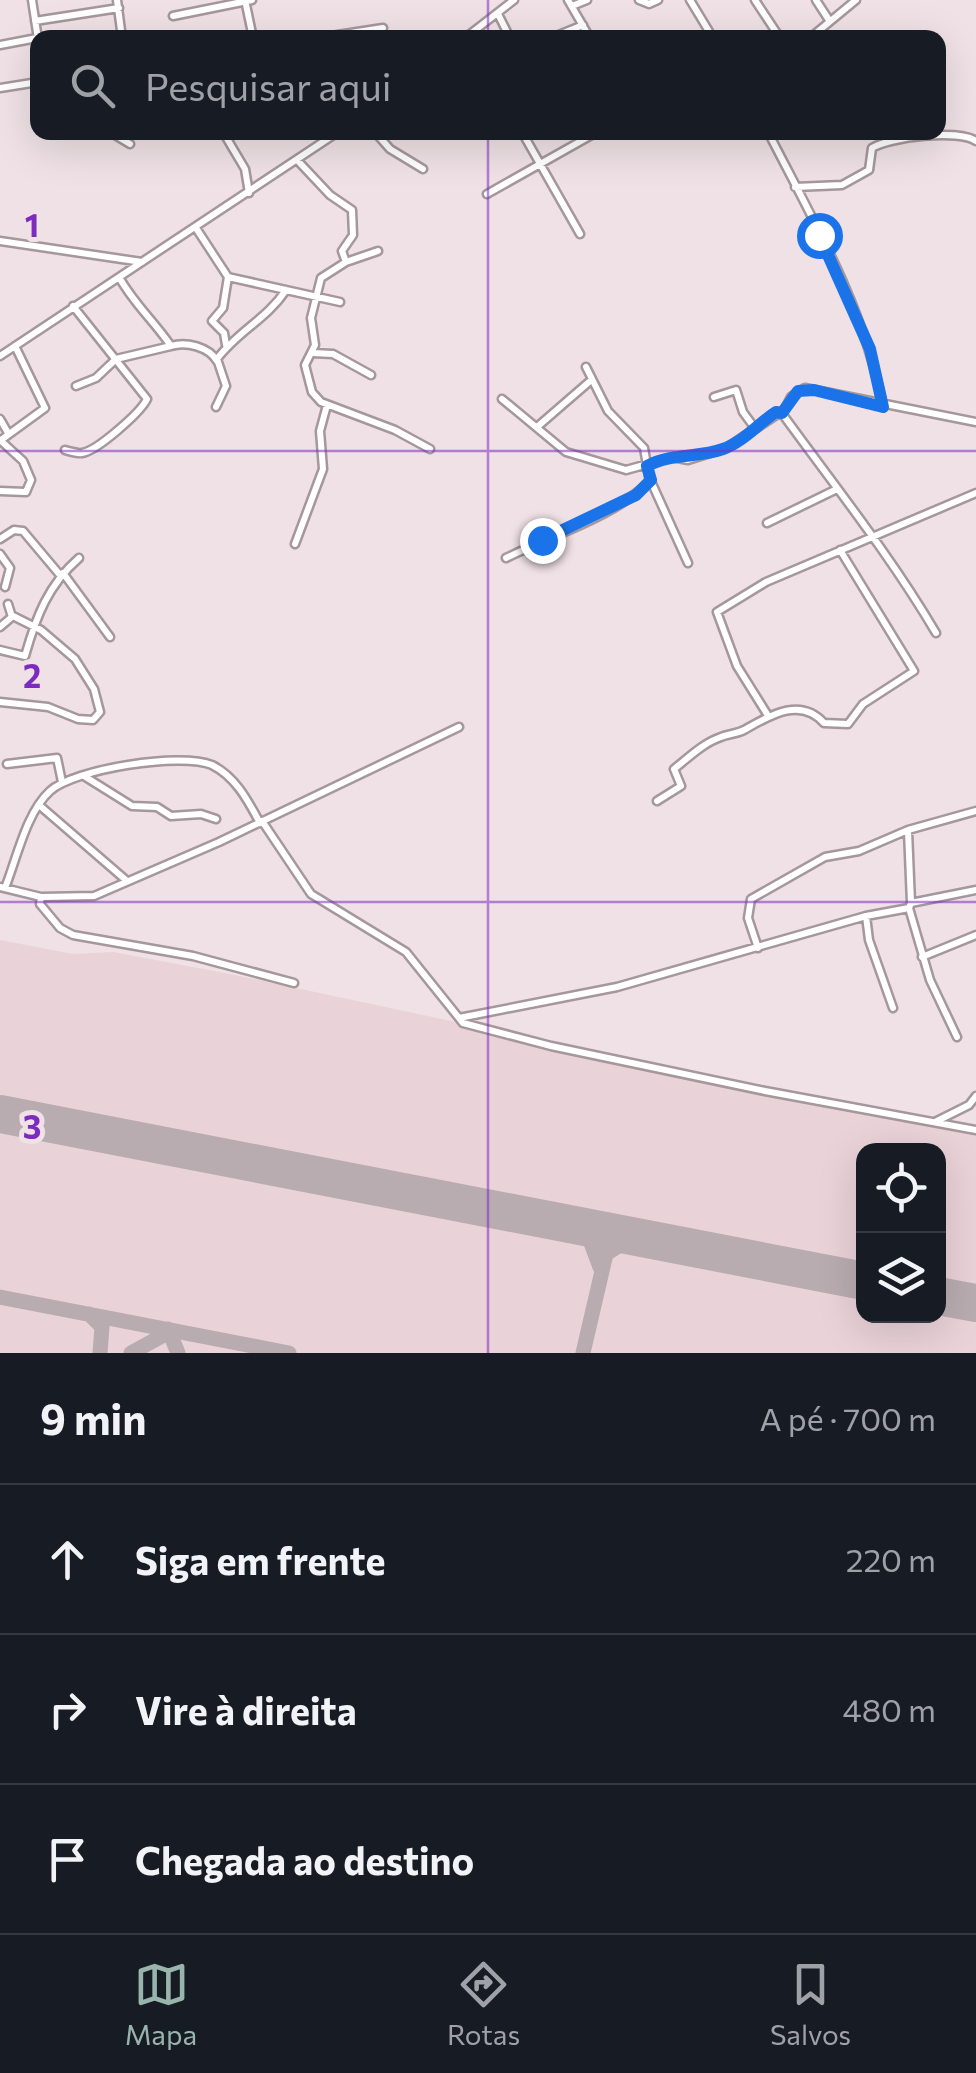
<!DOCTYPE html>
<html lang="pt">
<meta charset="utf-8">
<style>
:root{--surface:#171b24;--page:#20242c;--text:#f1f3f6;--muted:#9ea1a6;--line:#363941;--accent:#99b4ac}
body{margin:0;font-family:Commissioner,sans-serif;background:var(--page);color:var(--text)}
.controls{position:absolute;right:30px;bottom:30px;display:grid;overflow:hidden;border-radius:20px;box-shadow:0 10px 40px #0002}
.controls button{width:90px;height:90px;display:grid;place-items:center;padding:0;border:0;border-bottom:2px solid var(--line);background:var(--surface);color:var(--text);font:50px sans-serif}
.stop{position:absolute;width:30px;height:30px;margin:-22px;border:8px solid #1a73e8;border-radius:50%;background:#fff}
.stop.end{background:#1a73e8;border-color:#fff;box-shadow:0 2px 10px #0008}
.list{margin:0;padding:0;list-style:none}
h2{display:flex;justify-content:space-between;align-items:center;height:130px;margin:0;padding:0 40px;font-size:42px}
h2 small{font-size:32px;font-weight:400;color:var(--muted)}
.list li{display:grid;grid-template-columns:65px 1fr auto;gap:30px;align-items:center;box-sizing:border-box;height:150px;padding:0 40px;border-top:2px solid var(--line)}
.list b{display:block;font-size:38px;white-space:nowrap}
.list em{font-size:32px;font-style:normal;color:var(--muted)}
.icon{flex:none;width:55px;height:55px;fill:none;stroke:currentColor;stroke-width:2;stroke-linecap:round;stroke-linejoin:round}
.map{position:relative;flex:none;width:976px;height:1353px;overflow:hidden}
.search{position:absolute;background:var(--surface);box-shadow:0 10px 40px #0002;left:30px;right:30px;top:30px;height:110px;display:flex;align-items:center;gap:25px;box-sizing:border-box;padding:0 35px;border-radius:20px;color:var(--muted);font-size:38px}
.sheet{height:580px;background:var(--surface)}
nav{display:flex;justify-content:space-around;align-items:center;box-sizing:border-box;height:140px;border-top:2px solid var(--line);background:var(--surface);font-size:28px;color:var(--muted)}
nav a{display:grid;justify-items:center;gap:5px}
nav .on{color:var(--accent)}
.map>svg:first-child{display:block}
.built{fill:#e9d2d8;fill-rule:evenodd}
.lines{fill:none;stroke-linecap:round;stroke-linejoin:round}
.taxiway{stroke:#b8acb0;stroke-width:15}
.runway{stroke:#b8acb0;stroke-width:38}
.minor-casing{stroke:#a5979b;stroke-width:11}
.minor{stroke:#fff;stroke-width:6}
.route{stroke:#1a73e8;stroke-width:12}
.grid{fill:none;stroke:#7b2cbf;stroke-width:2.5;stroke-opacity:0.55}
.grid-label{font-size:32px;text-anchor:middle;font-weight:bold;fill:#7b2cbf;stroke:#efe1e5;stroke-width:10;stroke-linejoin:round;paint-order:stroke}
</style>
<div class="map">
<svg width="976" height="1353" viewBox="0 0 976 1353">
<rect width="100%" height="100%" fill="#efe1e5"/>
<path class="built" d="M0,940l73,14 40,-2 117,22 221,47 43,16 52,11 430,85v220h-976zM864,1150h74v166h-74z"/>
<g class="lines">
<path class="taxiway" d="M565,1223l23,12 12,32
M0,1297l289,56
M89,1314l13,13 -2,26
M168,1329l10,24
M131,1353l40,-22
M583,1353l23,-99 20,-13 26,-1"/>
<path class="runway" d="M0,1114l864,167
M938,1296l38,7"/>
<defs>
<path id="minor" d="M32,0l6,39
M117,0l5,38
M245,0l8,38
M568,0l22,38
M639,0l10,4 9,-4
M690,0l23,38
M755,0l25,38
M816,0l13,20
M572,6l15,-6
M498,14l12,24
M173,16l79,-16
M35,21l84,-13
M318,38l65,-10
M465,38l49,-38
M551,38l32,-13
M810,38l46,-38
M0,45l37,-7
M0,88l38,-6
M110,132l20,12
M223,132l22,37 4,24
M375,132l15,17 33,20
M522,132l58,102
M768,132c45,88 97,177 115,275
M298,161l32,34 22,15 1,25 -11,16 4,11
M795,187l47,-2 27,-15 3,-22c17,-11 88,-19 104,-7
M487,194l110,-62
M196,228l32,49 112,25
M0,241l142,21
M378,251l-32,11 -25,16 -10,40 4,27 -10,20 7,27 9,10 74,28 35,19
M119,277c15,27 35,44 52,69 15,-5 38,1 46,15
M226,345l-2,-12 -12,-12 11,-13 5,-31
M313,353l20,1 38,21
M0,356l338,-224
M586,367l22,44 36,37 5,29 39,86
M76,386l20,-8 20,-19 55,-13
M714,397l22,-7 7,22 11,15
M502,399l64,53 60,18 47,-13 15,3 38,-12 55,-36c53,73 109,143 155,221
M216,407l10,-21 -9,-27c21,-28 50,-40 69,-69
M783,413l8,-16 14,-9 171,34
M0,419l8,14
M537,427l52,-45
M0,440l23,21 8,19 -5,12 -26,-1
M1,440l44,-32 -30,-62
M65,450c3,1 15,4 17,3 15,-2 59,-41 65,-54l-74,-93
M767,523l70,-34
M0,539l14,-9 9,1 37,44
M295,544l28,-75 -3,-38 7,-26
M0,554l10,14 -5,19
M506,558c46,-23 109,-41 145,-78
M63,573l47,64
M8,604l4,13
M0,627l13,-11 28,14 34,29 19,30 6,23 -7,8 -15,-1 -30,-12 -48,-5
M0,650l25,6c11,-39 23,-71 54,-98
M767,714l-30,-48 -20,-54 49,-30 210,-89
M7,764l50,-6 5,24
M84,776l48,30 25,1 14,9 30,-2 15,5
M657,801l24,-15 -7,-17c14,-11 29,-26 47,-32 7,-3 15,-3 23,-7 25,-14 56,-34 80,-7l24,1 15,-20 51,-33 -74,-121
M39,805l88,76
M262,821l49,73 95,58 57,71 88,23 214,45 211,39
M908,831l3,72
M0,887l41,10 53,-1 125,-54 240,-115
M5,888c12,-30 21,-75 45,-97 24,-22 131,-39 162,-26 24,12 36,36 48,58
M41,897l-1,7 20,24 13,7 120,21 101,27
M909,908l21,72 27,57
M866,916l3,24 24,68
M758,948l-10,-30 3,-19 74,-42 34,-6 49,-21 68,-19
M922,957l54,-22
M459,1018l158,-31 249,-71 43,-8 2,-5 65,-13
M937,1121l32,-16 7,-9"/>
</defs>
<use href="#minor" class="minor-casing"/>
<use href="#minor" class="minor"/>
</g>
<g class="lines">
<path class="route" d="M542,540l94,-45 15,-15 -4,-14c24,-13 51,-8 76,-17 20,-7 36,-26 53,-37l6,1 16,-22 16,-1 69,17 -13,-58 -51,-114"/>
</g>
<path class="grid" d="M488,0v38M488,132v1221M0,451h976M0,902h976"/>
<g class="grid-label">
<text x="32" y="237">1</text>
<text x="32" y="688">2</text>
<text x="32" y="1139">3</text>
</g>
</svg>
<div class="controls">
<button><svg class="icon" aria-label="locate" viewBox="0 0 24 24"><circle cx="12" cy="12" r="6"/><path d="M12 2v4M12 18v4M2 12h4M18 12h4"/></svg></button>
<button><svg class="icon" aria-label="layers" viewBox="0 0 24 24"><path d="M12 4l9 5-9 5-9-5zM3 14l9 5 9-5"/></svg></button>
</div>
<div class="stop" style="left:819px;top:235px"></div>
<div class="stop end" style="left:542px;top:540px"></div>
<div class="search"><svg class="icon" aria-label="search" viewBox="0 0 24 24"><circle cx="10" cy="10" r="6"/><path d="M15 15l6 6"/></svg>Pesquisar aqui</div>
</div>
<section class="sheet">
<h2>9 min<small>A pé · 700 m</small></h2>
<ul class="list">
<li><svg class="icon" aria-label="ahead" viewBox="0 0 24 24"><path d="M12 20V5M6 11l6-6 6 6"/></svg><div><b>Siga em frente</b></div><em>220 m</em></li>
<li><svg class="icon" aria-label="right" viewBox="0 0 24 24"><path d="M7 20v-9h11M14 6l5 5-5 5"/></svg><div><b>Vire à direita</b></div><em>480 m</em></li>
<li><svg class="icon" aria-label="arrive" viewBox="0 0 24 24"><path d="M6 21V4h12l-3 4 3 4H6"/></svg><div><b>Chegada ao destino</b></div></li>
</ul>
</section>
<nav>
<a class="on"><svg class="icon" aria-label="map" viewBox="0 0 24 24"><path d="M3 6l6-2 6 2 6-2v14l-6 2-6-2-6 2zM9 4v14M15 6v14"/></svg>Mapa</a>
<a><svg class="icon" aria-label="directions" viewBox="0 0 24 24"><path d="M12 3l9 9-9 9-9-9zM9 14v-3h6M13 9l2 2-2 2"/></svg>Rotas</a>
<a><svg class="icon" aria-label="saved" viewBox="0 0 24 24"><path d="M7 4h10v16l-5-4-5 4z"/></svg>Salvos</a>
</nav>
